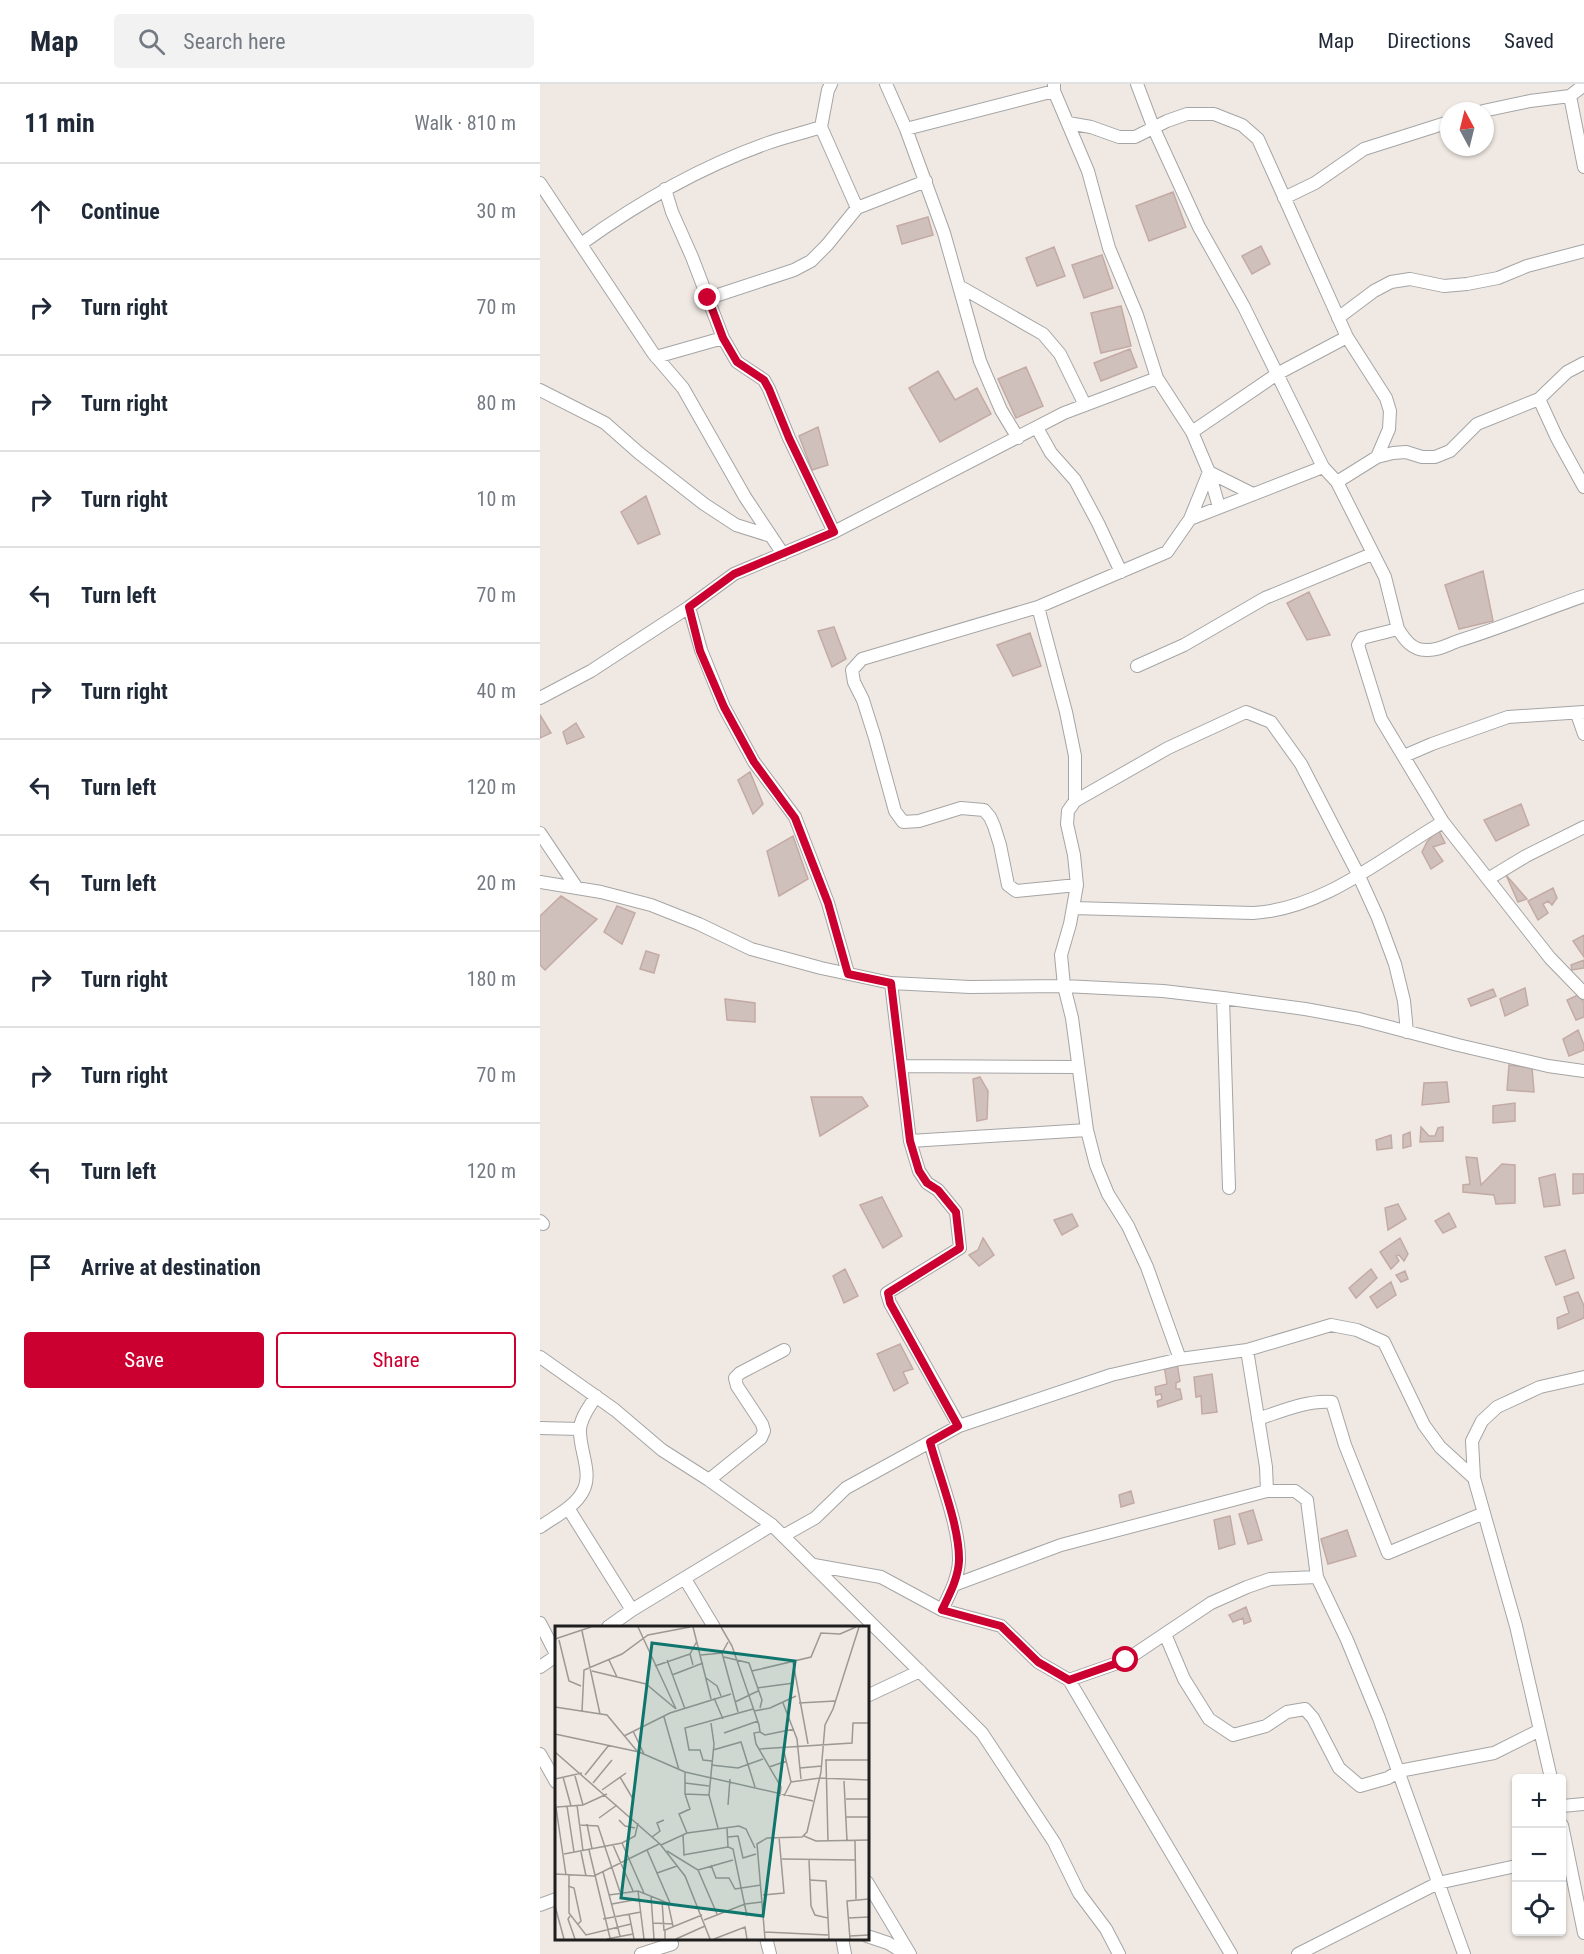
<!DOCTYPE html>
<meta charset="utf-8">
<style>
:root{--surface:#fff;--page:#f2f2f3;--text:#1f2937;--muted:#747a83;--line:#e0e1e3;--accent:#cc0030}
body{margin:0;font-family:"Roboto Condensed",sans-serif;background:var(--page);color:var(--text)}
.controls{position:absolute;right:18px;bottom:18px;display:grid;overflow:hidden;border-radius:6px;box-shadow:0 2px 4px #0004}
.controls button{width:54px;height:54px;display:grid;place-items:center;padding:0;border:0;border-bottom:2px solid var(--line);background:var(--surface);color:var(--text);font:30px sans-serif}
.compass{position:absolute;left:900px;top:18px;width:54px;height:54px;border-radius:50%;background:var(--surface);box-shadow:0 2px 4px #0004;rotate:353deg}
.stop{position:absolute;width:18px;height:18px;margin:-14px;border:4px solid #cc0030;border-radius:50%;background:#fff}
.stop.end{background:#cc0030;border-color:#fff;box-shadow:0 2px 6px #0008}
.list{margin:0;padding:0;list-style:none}
h2{display:flex;justify-content:space-between;align-items:center;height:78px;margin:0;padding:0 24px;font-size:26px}
h2 small{font-size:20px;font-weight:400;color:var(--muted)}
.list li{display:grid;grid-template-columns:39px 1fr auto;gap:18px;align-items:center;box-sizing:border-box;height:96px;padding:0 24px;border-top:2px solid var(--line)}
.list b{display:block;font-size:22px;white-space:nowrap}
.list em{font-size:20px;font-style:normal;color:var(--muted)}
.actions{display:flex;gap:12px;padding:18px 24px}
.actions a{flex:1;padding:14px 0;border:2px solid var(--accent);border-radius:6px;text-align:center;font-size:21px;color:var(--accent)}
.actions .main{background:var(--accent);color:#fff}
.icon{flex:none;width:33px;height:33px;fill:none;stroke:currentColor;stroke-width:2;stroke-linecap:round;stroke-linejoin:round}
.map{position:relative;flex:none;width:1044px;height:1870px;overflow:hidden}
header{display:flex;align-items:center;gap:36px;box-sizing:border-box;height:84px;padding:0 30px;background:var(--surface);border-bottom:2px solid var(--line)}
header strong{font-size:28px}
nav{display:flex;gap:33px;margin-inline-start:auto;font-size:21px}
.search{width:420px;height:54px;background:var(--page);display:flex;align-items:center;gap:15px;box-sizing:border-box;padding:0 21px;border-radius:6px;color:var(--muted);font-size:22px}
main{display:flex}
aside{flex:1;background:var(--surface)}
.map>svg:first-child{display:block}
.building{fill:#d0c0bc;stroke:#c3aaa4;stroke-width:1.5}
.lines{fill:none;stroke-linecap:round;stroke-linejoin:round}
.street-casing{stroke:#a5a5a5;stroke-width:14}
.street{stroke:#fff;stroke-width:12}
.route{stroke:#cc0030;stroke-width:8}
.inset-road{fill:none;stroke:#9c9894;stroke-width:1.5}
.view{fill:#0f766e;fill-opacity:0.15;stroke:#0f766e;stroke-width:3}
.inset-edge{fill:none;stroke:#1e1e1e;stroke-width:3}
</style>
<header>
<strong>Map</strong>
<div class="search"><svg class="icon" aria-label="search" viewBox="0 0 24 24"><circle cx="10" cy="10" r="6"/><path d="M15 15l6 6"/></svg>Search here</div>
<nav><a>Map</a><a>Directions</a><a>Saved</a></nav>
</header>
<main>
<aside>
<h2>11 min<small>Walk · 810 m</small></h2>
<ul class="list">
<li><svg class="icon" aria-label="ahead" viewBox="0 0 24 24"><path d="M12 20V5M6 11l6-6 6 6"/></svg><div><b>Continue</b></div><em>30 m</em></li>
<li><svg class="icon" aria-label="right" viewBox="0 0 24 24"><path d="M7 20v-9h11M14 6l5 5-5 5"/></svg><div><b>Turn right</b></div><em>70 m</em></li>
<li><svg class="icon" aria-label="right" viewBox="0 0 24 24"><path d="M7 20v-9h11M14 6l5 5-5 5"/></svg><div><b>Turn right</b></div><em>80 m</em></li>
<li><svg class="icon" aria-label="right" viewBox="0 0 24 24"><path d="M7 20v-9h11M14 6l5 5-5 5"/></svg><div><b>Turn right</b></div><em>10 m</em></li>
<li><svg class="icon" aria-label="left" viewBox="0 0 24 24"><path d="M17 20v-9H6M10 6l-5 5 5 5"/></svg><div><b>Turn left</b></div><em>70 m</em></li>
<li><svg class="icon" aria-label="right" viewBox="0 0 24 24"><path d="M7 20v-9h11M14 6l5 5-5 5"/></svg><div><b>Turn right</b></div><em>40 m</em></li>
<li><svg class="icon" aria-label="left" viewBox="0 0 24 24"><path d="M17 20v-9H6M10 6l-5 5 5 5"/></svg><div><b>Turn left</b></div><em>120 m</em></li>
<li><svg class="icon" aria-label="left" viewBox="0 0 24 24"><path d="M17 20v-9H6M10 6l-5 5 5 5"/></svg><div><b>Turn left</b></div><em>20 m</em></li>
<li><svg class="icon" aria-label="right" viewBox="0 0 24 24"><path d="M7 20v-9h11M14 6l5 5-5 5"/></svg><div><b>Turn right</b></div><em>180 m</em></li>
<li><svg class="icon" aria-label="right" viewBox="0 0 24 24"><path d="M7 20v-9h11M14 6l5 5-5 5"/></svg><div><b>Turn right</b></div><em>70 m</em></li>
<li><svg class="icon" aria-label="left" viewBox="0 0 24 24"><path d="M17 20v-9H6M10 6l-5 5 5 5"/></svg><div><b>Turn left</b></div><em>120 m</em></li>
<li><svg class="icon" aria-label="arrive" viewBox="0 0 24 24"><path d="M6 21V4h12l-3 4 3 4H6"/></svg><div><b>Arrive at destination</b></div></li>
</ul>
<div class="actions"><a class="main">Save</a><a>Share</a></div>
</aside>
<div class="map">
<svg width="1044" height="1870" viewBox="0 0 1044 1870">
<rect width="100%" height="100%" fill="#f0e9e3"/>
<path class="building" d="M633,108l13,35 -37,14 -13,-35z
M388,133l5,18 -31,9 -5,-18z
M721,162l9,18 -18,10 -10,-18z
M514,163l11,29 -28,10 -11,-28z
M562,171l11,33 -29,10 -12,-33z
M581,222l10,40 -30,7 -10,-40z
M590,265l7,18 -36,14 -7,-18z
M486,283l17,39 -27,12 -18,-39z
M398,287l17,29 22,-12 14,26 -51,28 -31,-54z
M278,343l10,38 -16,5 -13,-34z
M106,412l14,38 -22,10 -17,-32z
M943,487l10,50 -34,8 -14,-44z
M769,508l21,43 -23,5 -20,-37z
M294,543l12,32 -14,8 -14,-36z
M490,549l11,33 -28,10 -16,-31z
M0,631l11,18 -11,5z
M36,639l8,14 -17,7 -4,-12z
M210,688l13,32 -10,10 -15,-34z
M981,720l8,21 -33,16 -12,-21z
M898,745l7,14 -12,4 10,14 -12,8 -9,-17 5,-10z
M253,752l15,43 -29,17 -12,-45z
M966,791l21,24 -9,3z
M1013,804l4,10 -5,7 -4,-4 -5,3 5,9 -10,7 -10,-19z
M21,812l36,23 -52,51 -5,-5v-49z
M77,822l18,7 -13,31 -18,-12z
M1044,851v22l-11,-16z
M106,867l13,4 -5,18 -14,-4z
M1044,876v8l-12,2 -1,-5z
M985,904l3,17 -23,11 -5,-17z
M953,905l3,7 -25,10 -3,-7z
M1038,911l6,7v15l-8,3 -9,-20z
M185,915l30,4v19l-28,-2z
M1038,946l6,15v5l-15,6 -6,-17z
M969,981l23,3 2,24 -27,-2z
M440,993l8,14 -1,28 -10,2 -4,-42z
M907,998l2,20 -27,3 2,-22z
M271,1013h51l6,9 -48,30z
M975,1019v18l-22,2v-17z
M881,1043l8,9h6l3,-8 5,-1v14l-23,1z
M870,1048l1,14 -8,2v-13z
M851,1051l1,13 -15,2 -1,-10z
M926,1073l11,1 4,27 21,-21 13,1v38l-19,1 -2,-9 -31,-3v-7l7,-1z
M1015,1090l5,31 -16,2 -5,-29z
M1033,1090h11v19l-11,1z
M342,1113l20,39 -19,12 -23,-43z
M858,1120l8,15 -18,11 -3,-22z
M909,1129l7,14 -13,6 -8,-12z
M532,1130l6,12 -16,9 -8,-15z
M443,1154l11,17 -15,11 -10,-11 9,-5z
M860,1154l8,16 -4,7 -5,-6 -3,1 3,5 -8,8 -11,-17z
M1025,1166l9,28 -18,7 -11,-28z
M305,1185l13,27 -14,7 -11,-27z
M831,1185l6,9 -21,20 -7,-10z
M865,1187l3,8 -7,3 -5,-7z
M851,1198l5,13 -19,13 -7,-11z
M1038,1208l6,14v12l-26,11 -1,-11 12,-5 -5,-16z
M360,1260l13,25 -10,3 5,11 -14,8 -17,-37z
M637,1279l3,18 -4,2v6h4l2,10 -24,8 -1,-6 5,-2 -1,-5 -5,1 -1,-8 12,-3 -3,-19z
M672,1290l5,38 -15,2 -1,-18 -5,1 -2,-20z
M591,1407l3,12 -13,4 -2,-12z
M713,1426l9,30 -14,4 -9,-30z
M690,1432l5,28 -16,5 -5,-29z
M807,1446l9,26 -28,8 -7,-25z
M706,1523l5,14 -7,3 -1,-6 -10,4 -4,-7z"/>
<g class="lines">
<defs>
<path id="street" d="M291,0l-3,6 -7,37 36,81
M346,0l20,45 38,104 36,128 21,49 17,28
M514,0v7l34,80 21,77 28,67 20,63 35,54 17,40 10,35
M597,0l17,45 45,98 45,80 79,160 14,15 48,95 13,52 -36,9 -4,7 23,74 62,103 107,136 34,35
M1030,12l14,71
M943,27l47,-10 40,-5 14,-11
M528,39l23,4 28,10h16l32,-16 20,-7h27l28,11 16,14 89,198 39,61 4,13 -1,18 -12,28
M366,45l148,-38
M0,99l113,170 30,35 62,109 38,57
M125,105l7,23 20,45 31,81 14,24 27,18 5,9 20,49 45,94
M744,114l31,-15 49,-34 85,-27
M41,160c58,-42 119,-77 187,-101 17,-6 35,-10 53,-16
M419,202l84,48 17,20 25,51
M169,214l85,-28 17,-9 16,-16 30,-37 69,-27
M798,234l36,-27 17,-9 19,-3 34,7 23,-2 31,-6 29,-12 57,-15
M116,273l67,-19
M0,306l65,33 34,30 65,51 32,21 35,11
M999,315l18,39 27,49
M497,344l14,25 24,27 23,43 23,49
M652,348l85,-58 70,-37
M797,398l40,-25 16,-4 13,-1 16,5h13l15,-6 27,-27 62,-25 28,-27 17,-9
M650,435l19,-47 44,22
M149,523l12,43 23,57 30,55 41,55 33,86 20,70
M498,523l28,105 9,44v45
M858,545c7,11 14,21 28,21 13,1 24,-7 35,-10 42,-13 82,-30 123,-44
M597,582l47,-21 81,-47 107,-44
M0,614l51,-27 98,-64 45,-33 100,-42 230,-119 93,-35
M1037,630l7,20
M864,672l28,-12 76,-27 76,-5
M0,749l37,55
M948,795l38,-23 58,-29
M0,798l61,10 50,13 48,19 52,25 70,19 70,15 79,4 94,-1 99,5 60,7 82,11 54,10 99,26 90,21 36,5
M537,801l-61,6 -8,-6 -8,-40 -6,-19 -4,-9 -6,-7 -23,-2 -42,13 -16,1 -8,-11 -20,-73 -12,-38 -9,-18 -2,-12 10,-11 176,-52 54,-23 75,-32 23,-33 133,-52
M533,824l180,5c71,-4 130,-56 190,-91
M351,899l19,158 9,30 8,12 11,7 18,22 4,36 -73,45 3,10 69,123
M683,914l6,190
M361,982l177,1
M370,1057l177,-11
M0,1137l3,3
M707,1266l19,117 1,24h28l12,9 10,77 30,63 32,78 85,236
M0,1273l75,53 47,40 47,30 63,45 210,208 72,109 25,51 27,36 13,25
M640,1275l-33,-92 -19,-41 -20,-32 -12,-29 -9,-35 -15,-112 -8,-32 -3,-31 9,-31 7,-39 -3,-30 -7,-31 1,-13 7,-10 93,-53 78,-36 25,10 30,42 57,110 20,44 17,46 9,37 3,31
M718,1335c24,-8 49,-19 74,-17l13,43 43,108 96,-40
M0,1344l40,1
M390,1358c9,34 30,85 29,119 -1,18 -10,34 -17,49
M169,1396l52,-42 3,-7 -2,-7 -25,-38 -2,-8 5,-5 44,-23
M28,1424l64,102
M0,1443c14,-10 35,-20 43,-36 10,-18 -4,-42 -3,-61 0,-12 10,-24 16,-34
M243,1452l32,-18 31,-30 113,-62 152,-51 69,-16 67,-9 84,-25 26,5 27,12 40,83 16,22 34,31
M274,1481l67,12 61,33 59,16 37,36 31,18 162,274
M145,1495l29,48
M414,1501l107,-40 206,-54
M0,1539l16,31
M68,1543l24,-17 140,-85
M625,1550l19,45 25,40 24,16 33,-9 21,-14 18,-3 8,9 26,50 21,18 28,-8 11,-7 95,-18 46,-23
M0,1583l16,-11
M529,1596l57,-20 85,-57 36,-16 23,-8 47,-2
M327,1612l53,-25
M0,1670l16,28
M1011,1694l-35,-152 -42,-148 -2,-37 10,-20 15,-14 43,-20 44,-10
M1022,1722l22,-2
M1022,1741l22,108
M327,1798l43,72
M0,1821l16,-6
M327,1852l21,7 18,11
M226,1854l4,16
M302,1854l3,16
M101,1870l31,-10
M758,1870l140,-71 78,-17"/>
</defs>
<use href="#street" class="street-casing"/>
<use href="#street" class="street"/>
</g>
<g class="lines">
<path class="route" d="M168,214l15,40 14,24 27,18 5,9 20,49 45,94 -100,42 -45,33 11,44 24,56 30,55 41,56 33,85 20,71 43,9 19,158 9,30 8,12 11,7 18,22 4,36 -72,45 2,10 68,123 -28,16c9,34 30,85 29,119 -1,18 -10,34 -17,49l59,16 37,36 31,18 57,-20"/>
</g>
<g transform="translate(15 1542)">
<rect width="314" height="314" fill="#f0e9e3"/>
<path class="inset-road" d="M83,1l38,82M138,1l18,72M166,1l11,19 27,79 1,7 -6,1 2,11 25,43 -1,9M27,5l18,83M0,13l36,-12M4,14l10,41 12,5M173,16l-6,11 16,59M146,29l21,-2M169,31l25,6 13,37 -2,8M54,34l8,17M112,34l18,49M238,36l15,82M138,39l-3,-11 7,-13M100,40l35,-12M37,45l54,13 30,25M197,45l59,-14 10,-24 19,1 16,-7M117,49l31,-12M151,52l11,8 4,10M202,62l37,-5M159,72l9,21M180,76l23,-11M228,77l14,36 4,40M244,77l36,-2M0,81l52,8 30,36M27,85l2,-41 38,-16 26,-19 42,-8M199,85l16,-3 26,-12M109,91l15,53M156,97l3,21 -5,51 9,33M78,105l11,23M205,106l5,3 29,-6M169,107l34,-12M0,108l84,18 46,20 128,29M69,110l46,-23 61,-19M228,121l8,35 -7,14M204,123l93,-6 1,-20h16M158,124l28,-8 14,45M0,126l105,92 25,32 25,63M270,134h44M271,134l2,81M157,135l-9,-1 -3,-10h-11l-4,-22 68,-19M156,139l27,3 25,-9M214,141l18,-6M245,142l22,-2M130,146v22l5,15 -11,5 8,19M30,149l24,-30M20,150l8,29M8,151l8,29M65,151l13,22M0,153l27,-6M289,155l3,60M236,156l29,-4 49,2M38,157l19,-23M130,157l24,3M47,164l24,-17M130,168l24,1M291,173h23M0,175l11,74M22,179l6,46M173,179l2,-26M12,180l7,46M2,181l26,-2 24,-11M291,191h23M44,192l18,-13M64,194l6,6 10,2M32,198l5,25M24,199l19,1 22,66M172,202l1,19 5,2 14,67M128,209l1,19M249,210l12,5 53,-1M97,211l8,-6 -3,-8 7,-3M173,211l10,-1 5,22 13,-4M300,215l1,58M67,217l22,50M58,219l20,46M106,219l26,-12 52,-7 7,3 9,19M34,224l21,88M92,224l23,53M112,225l31,19 19,44M26,226l5,24M9,228l58,-11 13,-7 3,-13M128,229l45,-8M227,233l73,1M254,234l2,46 4,9 13,3 1,21M156,239l5,13h13l6,11 26,-4M143,244l35,-10M48,246l17,64M102,247l20,-7M0,248l39,2 65,-32M14,249v38l17,22 45,-11M254,254l17,1 2,37M13,260l6,2 7,33 -3,3M83,265l6,48M54,269l29,-4 30,12 5,23M208,269l21,-2 -5,-56M96,270l3,43M107,274l2,31M57,278l27,-5M0,280l9,33M74,288l5,25M15,290l-2,3 7,20M293,292l21,-1M48,293l38,-7M149,294l41,-16 17,-2M98,297l20,1M210,306l63,3M295,310l19,-1M52,313l26,-5M110,313v-9l37,-15M121,313l29,-13M159,313l31,-12 2,12M210,313l-8,-95 10,-6 35,-1 5,-5 14,-60 4,-47 8,-16 26,-82M295,313l-3,-38 22,-2"/>
<path class="view" d="M97,17l143,18 -32,255 -142,-18z"/>
<rect width="314" height="314" class="inset-edge"/>
</g>
</svg>
<div class="controls">
<button>+</button>
<button>−</button>
<button><svg class="icon" aria-label="locate" viewBox="0 0 24 24"><circle cx="12" cy="12" r="6"/><path d="M12 2v4M12 18v4M2 12h4M18 12h4"/></svg></button>
</div>
<svg class="compass" viewBox="-18 -18 36 36"><path d="M0-13l5 13h-10z" fill="#e53935"/><path d="M0 13l5-13h-10z" fill="#747a83"/></svg>
<div class="stop" style="left:586px;top:1576px"></div>
<div class="stop end" style="left:168px;top:214px"></div>
</div>
</main>
